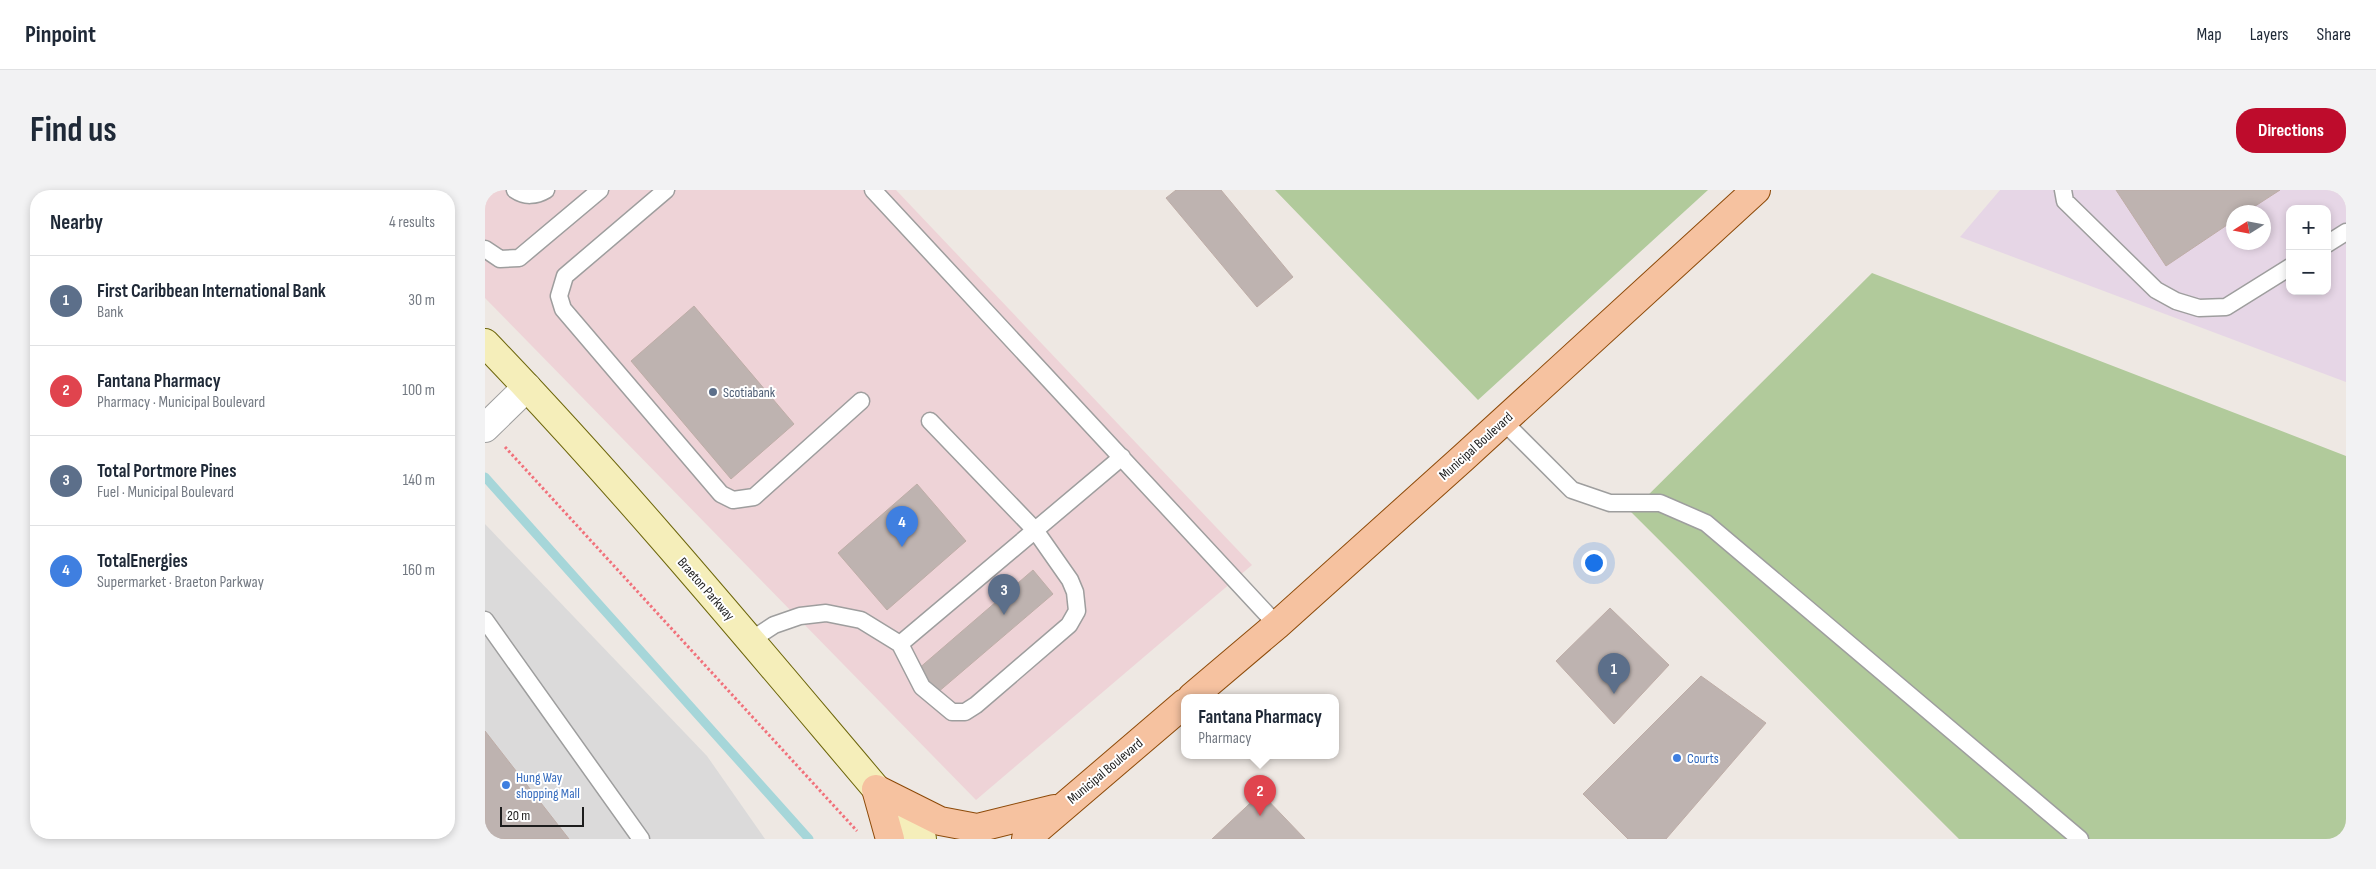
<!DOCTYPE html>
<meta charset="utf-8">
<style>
:root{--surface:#fff;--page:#f2f2f3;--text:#1f2937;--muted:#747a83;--line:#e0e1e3;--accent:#be0c2c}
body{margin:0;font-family:"Sofia Sans Condensed",sans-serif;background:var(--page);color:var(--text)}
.controls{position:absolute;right:15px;top:15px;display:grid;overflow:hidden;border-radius:10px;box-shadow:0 2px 8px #0003}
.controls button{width:45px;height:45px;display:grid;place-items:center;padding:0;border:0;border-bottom:1px solid var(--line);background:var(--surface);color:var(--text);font:25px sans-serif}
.compass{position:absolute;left:1741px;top:15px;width:45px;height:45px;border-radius:50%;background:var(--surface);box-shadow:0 2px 8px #0003;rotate:259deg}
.scale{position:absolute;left:15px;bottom:12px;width:84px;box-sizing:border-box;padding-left:5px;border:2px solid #1d1d1d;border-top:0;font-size:14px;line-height:18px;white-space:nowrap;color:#1d1d1d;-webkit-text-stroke:4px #fff;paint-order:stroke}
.you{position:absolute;left:1108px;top:372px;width:18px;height:18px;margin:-12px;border:4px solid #fff;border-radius:50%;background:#1a73e8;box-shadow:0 0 0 8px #1a73e833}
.badge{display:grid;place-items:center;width:32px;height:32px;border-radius:50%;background:var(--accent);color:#fff;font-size:16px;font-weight:700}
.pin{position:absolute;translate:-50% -41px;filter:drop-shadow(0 1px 2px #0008)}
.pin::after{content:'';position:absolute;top:26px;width:18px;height:15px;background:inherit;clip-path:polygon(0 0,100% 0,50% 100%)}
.popup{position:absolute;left:696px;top:504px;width:158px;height:65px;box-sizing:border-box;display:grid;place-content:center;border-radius:10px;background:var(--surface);filter:drop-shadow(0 1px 4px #0005);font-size:16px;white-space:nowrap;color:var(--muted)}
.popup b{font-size:19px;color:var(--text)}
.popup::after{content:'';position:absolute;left:50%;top:100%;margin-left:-10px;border:10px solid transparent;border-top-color:var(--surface)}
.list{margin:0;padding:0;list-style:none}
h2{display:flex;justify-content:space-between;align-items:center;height:65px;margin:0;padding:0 20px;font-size:21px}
h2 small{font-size:16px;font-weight:400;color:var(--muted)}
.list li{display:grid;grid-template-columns:32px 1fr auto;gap:15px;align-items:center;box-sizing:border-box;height:90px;padding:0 20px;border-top:1px solid var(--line)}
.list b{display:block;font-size:19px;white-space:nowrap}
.list p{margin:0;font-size:16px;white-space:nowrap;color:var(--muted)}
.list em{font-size:16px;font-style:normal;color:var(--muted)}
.map{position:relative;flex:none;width:1861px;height:649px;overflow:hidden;border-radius:20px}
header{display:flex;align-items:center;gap:30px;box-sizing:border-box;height:70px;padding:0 25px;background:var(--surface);border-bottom:1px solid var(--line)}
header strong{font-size:24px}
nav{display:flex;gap:28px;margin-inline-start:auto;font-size:18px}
.intro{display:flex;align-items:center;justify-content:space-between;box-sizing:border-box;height:120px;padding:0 30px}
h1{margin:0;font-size:35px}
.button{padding:12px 22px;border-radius:20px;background:var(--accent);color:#fff;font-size:18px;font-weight:700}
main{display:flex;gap:30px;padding:0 30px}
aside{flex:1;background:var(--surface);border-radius:20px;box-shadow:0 2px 8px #0003}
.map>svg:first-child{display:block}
.residential{fill:#dbdada}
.commercial{fill:#eed3d7}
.industrial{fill:#e6d6e6;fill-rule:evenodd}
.forest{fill:#b1ca9b}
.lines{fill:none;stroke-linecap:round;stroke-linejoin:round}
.stream{stroke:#a6d6d9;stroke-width:9}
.building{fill:#beb3b0;stroke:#beada7}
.lane-casing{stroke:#9e9e9e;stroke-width:19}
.street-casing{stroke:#9e9e9e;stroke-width:30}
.secondary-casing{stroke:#6d660b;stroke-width:30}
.primary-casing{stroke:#8d4a09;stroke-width:30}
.path{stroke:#f1717b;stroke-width:3;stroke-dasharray:2.5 2.5;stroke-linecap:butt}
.lane{stroke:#fff;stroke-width:16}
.street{stroke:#fff;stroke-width:28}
.secondary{stroke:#f5eeba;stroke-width:28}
.primary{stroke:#f6c2a0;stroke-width:28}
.service-dot{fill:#5c6f8a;stroke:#fff;stroke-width:2}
.shop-dot{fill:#3f7fe0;stroke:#fff;stroke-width:2}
.labels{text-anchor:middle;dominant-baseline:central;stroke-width:4;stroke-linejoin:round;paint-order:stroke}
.service-label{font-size:14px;fill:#4e5e75;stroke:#fff;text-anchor:start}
.street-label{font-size:14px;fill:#1d1d1d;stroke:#fff}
.shop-label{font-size:14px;fill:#366cbe;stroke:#fff;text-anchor:start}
</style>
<header>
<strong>Pinpoint</strong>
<nav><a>Map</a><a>Layers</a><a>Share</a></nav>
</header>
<div class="intro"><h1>Find us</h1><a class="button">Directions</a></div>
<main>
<aside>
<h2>Nearby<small>4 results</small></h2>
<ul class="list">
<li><span class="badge" style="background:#5c6f8a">1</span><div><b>First Caribbean International Bank</b><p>Bank</p></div><em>30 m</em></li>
<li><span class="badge" style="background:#e0444e">2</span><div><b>Fantana Pharmacy</b><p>Pharmacy · Municipal Boulevard</p></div><em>100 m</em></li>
<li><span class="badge" style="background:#5c6f8a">3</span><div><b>Total Portmore Pines</b><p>Fuel · Municipal Boulevard</p></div><em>140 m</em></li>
<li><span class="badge" style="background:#3f7fe0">4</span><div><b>TotalEnergies</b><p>Supermarket · Braeton Parkway</p></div><em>160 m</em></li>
</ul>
</aside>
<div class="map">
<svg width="1861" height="649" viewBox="0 0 1861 649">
<rect width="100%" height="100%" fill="#eee8e3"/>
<path class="residential" d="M0,334l222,232 58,83h-280z"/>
<path class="commercial" d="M0,0h411l356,375 -276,235 -491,-502z"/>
<path class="industrial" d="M1515,0h346v192l-386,-145zM1805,19h37v82h-37zM1748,22h30v30h-30z"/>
<path class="forest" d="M790,0h433l-230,210z
M1387,83l474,183v383h-387l-328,-327z"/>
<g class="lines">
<path class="stream" d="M0,287l324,362"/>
</g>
<path class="building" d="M691,0h45l72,87 -36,30 -91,-109z
M1631,0h164l-34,22h-13v9l-67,45z
M209,116l100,118 -63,55 -100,-118z
M432,294l49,57 -79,69 -49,-57z
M548,380l20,24 -116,99 -20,-23z
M1125,418l59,57 -55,59 -58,-63z
M1216,486l65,47 -100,116h-38l-45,-45z
M0,541l84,108h-84z
M776,603l44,46h-93z"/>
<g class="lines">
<defs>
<path id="lane" d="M30,0c10,7 21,6 31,0
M181,0l-101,86 -6,20 4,13 158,185 12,6 21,-3 107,-96
M388,0l404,435
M1578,0l2,11 91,89 20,11 23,7 27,-1 64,-40
M1842,54l19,-12
M0,59l15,10 19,-1 81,-68
M1018,231l69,69 38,13h50l46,20 374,316
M0,430l156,219
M266,450l23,-15 26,-9 26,-3 35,7 39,24 22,43 30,25h13l11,-7 93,-80 8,-14 -2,-19 -5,-12 -35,-50 -105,-109
M415,454l222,-187"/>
<path id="street" d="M0,238l42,-41"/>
<path id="secondary" d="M0,153c146,152 280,315 416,475l21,21"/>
<path id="primary" d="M707,507l85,-72 186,-167 293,-268
M391,599l64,32 37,7 77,-19
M391,599l14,50
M541,649l159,-136"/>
</defs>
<use href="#lane" class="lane-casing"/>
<use href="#street" class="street-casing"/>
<use href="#secondary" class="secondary-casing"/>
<use href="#primary" class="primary-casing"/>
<path class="path" d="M20,257l352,384"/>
<use href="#lane" class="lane"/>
<use href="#street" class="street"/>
<use href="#secondary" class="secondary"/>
<use href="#primary" class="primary"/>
</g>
<circle class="service-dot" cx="228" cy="202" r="5"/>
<g class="shop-dot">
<circle cx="1192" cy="568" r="5"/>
<circle cx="21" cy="595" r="5"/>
</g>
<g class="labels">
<g class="service-label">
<text x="238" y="202">Scotiabank</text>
</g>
<g class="street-label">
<text transform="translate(991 256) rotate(-42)">Municipal Boulevard</text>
<text transform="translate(221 399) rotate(49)">Braeton Parkway</text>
<text transform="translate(620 581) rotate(-40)">Municipal Boulevard</text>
</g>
<g class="shop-label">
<text x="1202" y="568">Courts</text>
<text x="31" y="587">Hung Way<tspan x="31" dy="16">shopping Mall</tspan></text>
</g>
</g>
</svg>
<div class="controls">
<button>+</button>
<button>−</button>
</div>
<svg class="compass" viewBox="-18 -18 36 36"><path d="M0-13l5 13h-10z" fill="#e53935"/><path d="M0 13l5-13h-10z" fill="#747a83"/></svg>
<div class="scale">20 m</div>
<div class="you"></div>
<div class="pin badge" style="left:1129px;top:504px;background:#5c6f8a">1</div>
<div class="pin badge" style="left:775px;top:626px;background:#e0444e">2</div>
<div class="popup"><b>Fantana Pharmacy</b>Pharmacy</div>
<div class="pin badge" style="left:519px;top:425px;background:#5c6f8a">3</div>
<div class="pin badge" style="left:417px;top:357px;background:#3f7fe0">4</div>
</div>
</main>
